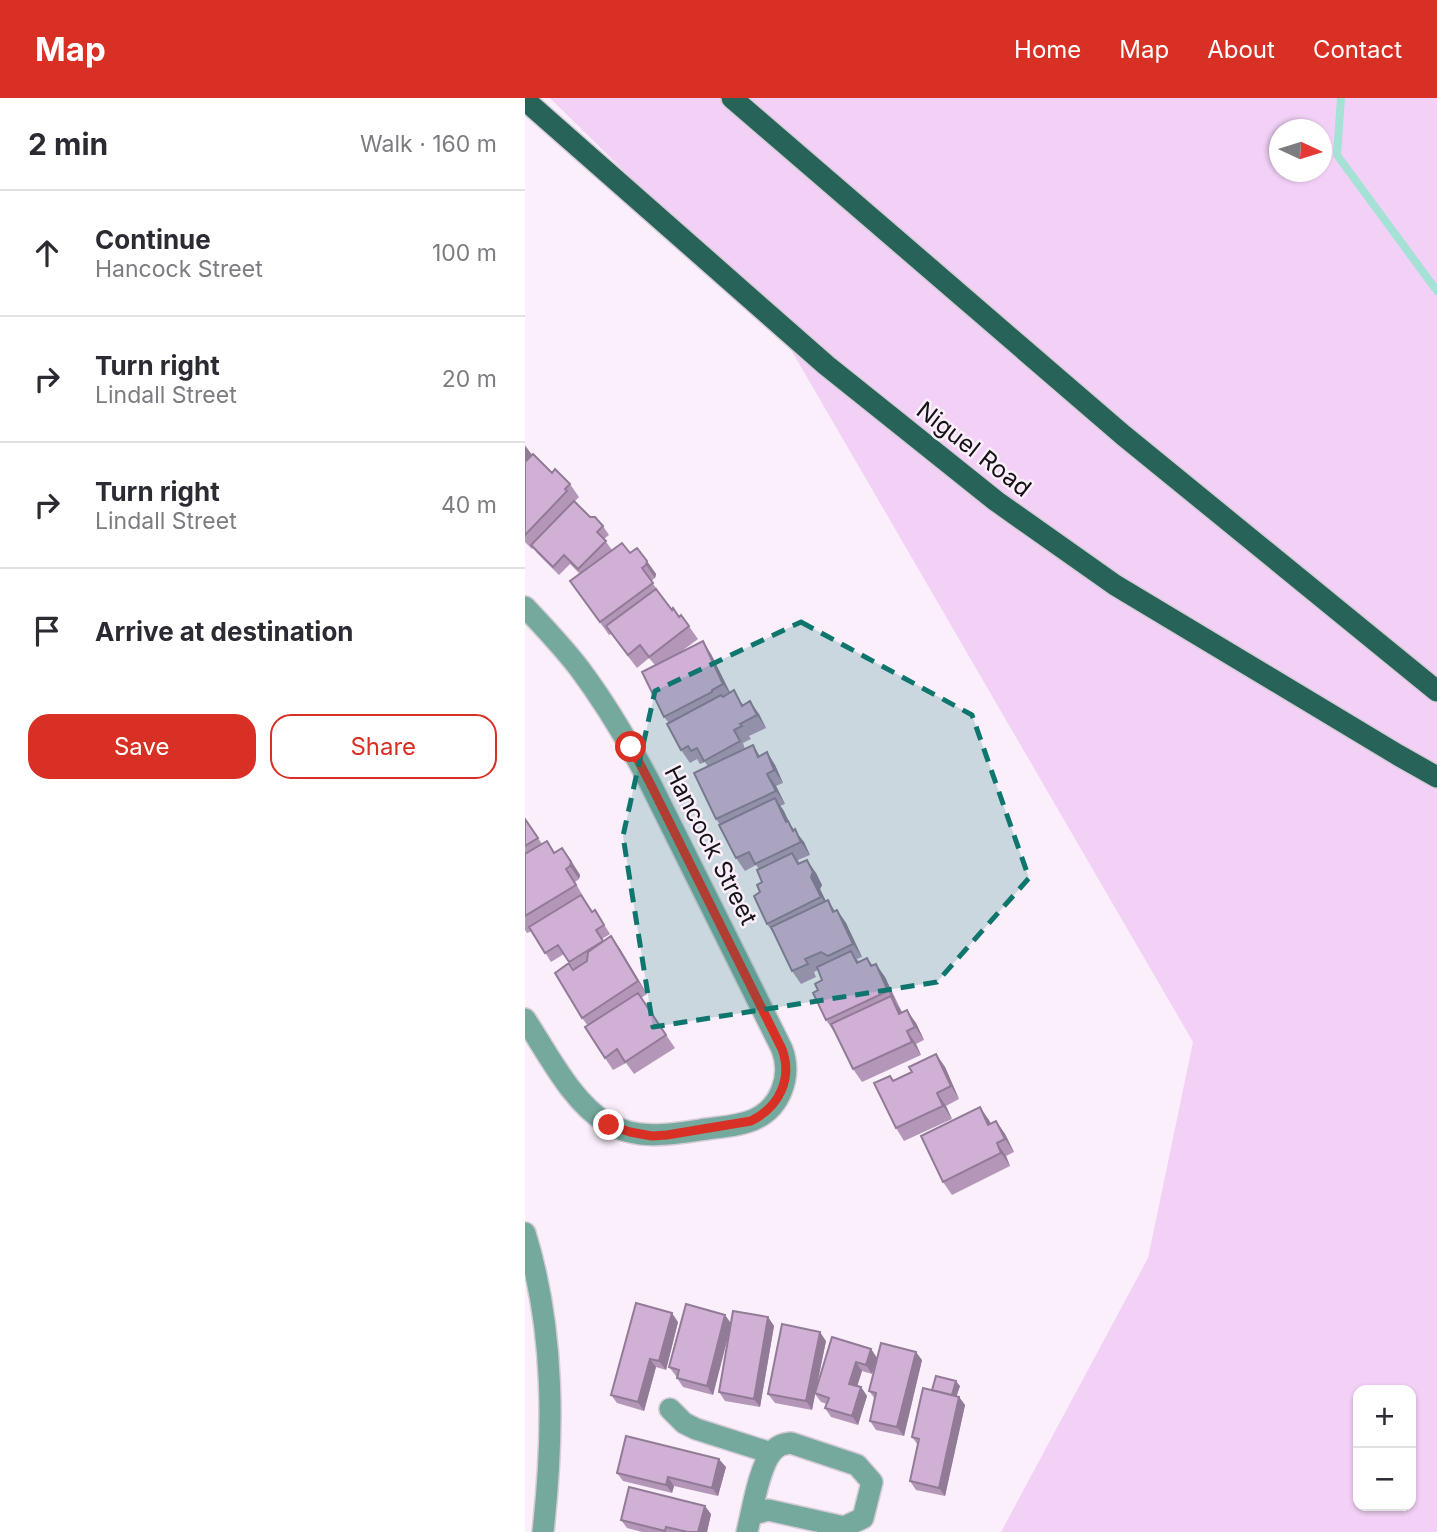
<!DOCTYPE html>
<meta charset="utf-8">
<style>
:root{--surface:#fff;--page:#f7f7f7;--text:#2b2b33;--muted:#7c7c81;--line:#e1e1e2;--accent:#d93025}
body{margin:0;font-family:Inter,sans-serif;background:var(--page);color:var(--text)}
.controls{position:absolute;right:21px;bottom:21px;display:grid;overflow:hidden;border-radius:14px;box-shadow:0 2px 5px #0004}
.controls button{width:63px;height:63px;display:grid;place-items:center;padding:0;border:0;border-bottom:2px solid var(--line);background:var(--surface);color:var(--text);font:35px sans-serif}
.compass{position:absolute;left:744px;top:21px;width:63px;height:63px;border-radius:50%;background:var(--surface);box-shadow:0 2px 5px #0004;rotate:94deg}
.stop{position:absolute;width:21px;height:21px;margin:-16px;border:5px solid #d93025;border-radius:50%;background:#fff}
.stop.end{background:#d93025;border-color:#fff;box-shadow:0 2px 7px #0008}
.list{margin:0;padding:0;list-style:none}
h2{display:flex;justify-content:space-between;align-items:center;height:91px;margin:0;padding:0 28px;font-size:30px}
h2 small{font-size:23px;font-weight:400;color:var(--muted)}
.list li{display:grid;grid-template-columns:46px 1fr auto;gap:21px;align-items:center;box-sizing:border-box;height:126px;padding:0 28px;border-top:2px solid var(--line)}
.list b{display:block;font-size:26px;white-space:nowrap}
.list p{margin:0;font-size:23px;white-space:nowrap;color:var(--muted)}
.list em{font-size:23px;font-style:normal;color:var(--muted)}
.actions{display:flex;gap:14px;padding:21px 28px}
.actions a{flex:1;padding:16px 0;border:2px solid var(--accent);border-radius:21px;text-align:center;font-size:24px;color:var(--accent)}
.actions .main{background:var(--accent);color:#fff}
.icon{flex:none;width:38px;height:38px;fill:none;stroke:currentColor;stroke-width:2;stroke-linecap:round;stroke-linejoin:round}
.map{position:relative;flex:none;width:912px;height:1434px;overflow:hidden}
header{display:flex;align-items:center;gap:42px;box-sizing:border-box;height:98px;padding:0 35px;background:var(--accent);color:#fff}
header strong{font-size:33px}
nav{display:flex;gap:38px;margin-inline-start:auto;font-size:24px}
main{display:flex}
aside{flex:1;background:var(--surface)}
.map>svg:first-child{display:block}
.green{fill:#f3d1f7;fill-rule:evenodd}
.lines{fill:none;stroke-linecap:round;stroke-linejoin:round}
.stream{stroke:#a5e1d5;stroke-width:8}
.minor-casing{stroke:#d6ccd7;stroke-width:24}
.major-casing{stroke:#d6ccd7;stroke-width:24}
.minor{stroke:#76a99e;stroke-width:21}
.major{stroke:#286359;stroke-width:21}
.wall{fill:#b497b8}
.shaded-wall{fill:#927b96}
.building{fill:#d1b0d6;stroke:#927b96;stroke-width:2}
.route{stroke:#d93025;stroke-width:9}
.marked{fill:#0f766e;fill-opacity:0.2;stroke:#0f766e;stroke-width:5;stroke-dasharray:14 9;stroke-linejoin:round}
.labels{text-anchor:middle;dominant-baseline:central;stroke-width:5;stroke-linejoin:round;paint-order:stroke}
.street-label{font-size:24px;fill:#161317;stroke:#faeffb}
</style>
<header>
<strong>Map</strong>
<nav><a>Home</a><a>Map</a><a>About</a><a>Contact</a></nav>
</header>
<main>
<aside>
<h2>2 min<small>Walk · 160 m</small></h2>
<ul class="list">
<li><svg class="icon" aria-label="ahead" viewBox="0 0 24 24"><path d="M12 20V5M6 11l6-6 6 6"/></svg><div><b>Continue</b><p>Hancock Street</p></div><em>100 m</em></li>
<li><svg class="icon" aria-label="right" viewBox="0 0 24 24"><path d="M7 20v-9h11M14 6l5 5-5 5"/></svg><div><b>Turn right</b><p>Lindall Street</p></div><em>20 m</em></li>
<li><svg class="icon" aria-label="right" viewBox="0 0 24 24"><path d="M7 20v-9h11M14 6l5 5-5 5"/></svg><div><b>Turn right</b><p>Lindall Street</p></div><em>40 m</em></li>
<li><svg class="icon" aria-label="arrive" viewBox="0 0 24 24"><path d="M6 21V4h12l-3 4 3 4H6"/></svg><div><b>Arrive at destination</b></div></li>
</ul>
<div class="actions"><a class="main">Save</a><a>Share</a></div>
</aside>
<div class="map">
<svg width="912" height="1434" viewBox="0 0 912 1434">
<rect width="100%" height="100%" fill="#faeffb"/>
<path class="green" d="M25,0h887v1434h-436l147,-274 45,-216 -421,-725zM754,32h42v42h-42zM833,1292h53v116h-53z"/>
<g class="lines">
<path class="stream" d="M816,0l-4,57 100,136"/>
<defs>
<path id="minor" d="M0,509c18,19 37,39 54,61 27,36 50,75 71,115l132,266c10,27 -1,59 -29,71 -16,7 -36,7 -53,10 -32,5 -64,10 -93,-7 -35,-20 -60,-71 -82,-104
M0,1135c30,97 29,200 18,299
M145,1311l14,14 12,6 75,24
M222,1434c5,-20 12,-65 25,-80 6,-7 11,-8 19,-9l66,22 15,17 -9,36 -19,9 -76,-17 -17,5"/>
<path id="major" d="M207,0l391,337 314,256
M0,2l301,265 170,136 119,84 283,170 39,22"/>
</defs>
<use href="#minor" class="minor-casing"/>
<use href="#major" class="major-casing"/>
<use href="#minor" class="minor"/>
<use href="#major" class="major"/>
</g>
<path class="wall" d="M0,347l7,10 20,18 18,11 9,13 -5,5 16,15 13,9 6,9 -5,4 8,11 18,3 7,-5 19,26 -1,4 -4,3 11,15 10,14 7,7 2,-2 17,24 -16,12 29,3 19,38 14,13 15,9 7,14 -17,8 2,3 -8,4 2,6 8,-4 7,11 7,-4 8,13 8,18 -7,3 9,18 -5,2 11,20 13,16 6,13 -12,5 2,4 16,9 6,12 -2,4 6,12 2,-1 7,11 2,-1 9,13 16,34 -5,2 2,3 8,-4 6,8 12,11 17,35 14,11 8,17 -8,4 5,11 -59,27 -9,-13 -17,-36h-1l-9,-13 -8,-30 4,-10 -4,-10 -4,2 2,5 -15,7 -9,-13 -18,-37 -7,-10 -7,-32 2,-10 -3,-13 -3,-4 -11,6 -9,-13 -16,-33 -4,-6 -8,-52 -3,-5 -5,2 -3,-5 -7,4 -9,-13 -12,-27 -5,-6 -9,-52 -6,-7 -12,10 -26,-34 -2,1 -39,-54 10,-7 -10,-10 -11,11 -22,-22 -4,-5 -1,1 -7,-7z
M0,720l17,26 12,8 8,-4 9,12 9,15 -1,4 -4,3 17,30 3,-2 15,24 -8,5 1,2 8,-5 9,13 27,45 -6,4 34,50 -41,26 -8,-11 -13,7 -8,-12 -17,-32 -6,-8 -8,-49 -10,-15 -13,8 -19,-31 -5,2 -2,-3z
M411,956l9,13 14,32 -13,7 6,13 -48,22 -8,-13 -3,-47 19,-9z
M464,1022l1,4 6,-3 9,13 9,18 -8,4 4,10 -58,29 -9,-13z
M200,1217l6,8 37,-6 6,9 -14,81 -35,-6 -6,-9 12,-66 -18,69 -30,-8 -6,-9v-1l-1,-1 -7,-9z
M153,1224l-12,48 -10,-3 -12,44 -27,-8 -6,-8z
M301,1243l-11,51 56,-43 6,9 -5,16 -10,-3 -5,15 4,1 6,9 -9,29 -27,-8 -6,-9 2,-4 -6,-2 -6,-8 -3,16 -37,-7 -7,-9z
M397,1262l-18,76 -28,-6 -6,-9 5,-22 -6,-8z
M435,1288l-4,10 3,1 6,8 -20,91 -29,-6 -6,-9 8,-36 -6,-8 20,-47z
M201,1369l-8,29 -44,-10 -2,7 -49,-12 -6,-8z
M186,1416l-4,18h-65l-15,-4 -6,-8z"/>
<path class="shaded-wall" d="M1,349l9,12 -10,12v-23z
M122,463l9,13 -1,4 -9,-13z
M178,543l8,13 21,43 -9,-13z
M225,603l9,13 7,14 -9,-13z
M242,654l8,13 8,18 -9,-13z
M242,676l9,12 9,18 -9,-13z
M250,700l9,13 7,15 13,16 6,13 -24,-33z
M37,750l18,27 -1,4 -9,-13z
M282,762l9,13 6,12 -2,4 10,21 -9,-13 -10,-20z
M312,812l9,13 16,34 -9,-13z
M86,838l9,13 27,45 -9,-13z
M351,866l9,13 12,27 -9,-13z
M366,898l9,13 8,17 -9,-12z
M382,912l9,13 8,17 -9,-13z
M382,933l9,13 5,11 -9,-13z
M411,956l9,13 14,32 -8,-13z
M412,995l9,13 6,13 -9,-13z
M455,1009l9,13 8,17 -9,-12z
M471,1023l9,13 9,18 -9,-13z
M472,1045l9,13 4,10 -9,-13z
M147,1215l6,9 -12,48 -7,-9z
M200,1217l6,9 -18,71 -6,-9z
M243,1219l6,9 -14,81 -6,-8z
M295,1234l6,9 -14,69 -6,-9z
M346,1251l6,9 -5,16 -6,-9z
M391,1254l6,8 -18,76 -7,-9z
M125,1261l6,8 -12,44 -6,-9z
M331,1264l6,9 -7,22 -6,-9z
M431,1283l4,5 -5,15 -3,-4z
M336,1289l6,9 -9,29 -6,-9z
M434,1299l6,8 -20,91 -6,-8z
M194,1361l7,8 -8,29 -6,-8z
M143,1379l6,9 -2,7 -6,-8z
M180,1408l6,8 -4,18h-9z"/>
<path class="building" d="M8,356l19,19 3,-4 15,15 -5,5 2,2 -42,44v-73z
M49,403l16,16h5l8,9 -6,6 9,9 -28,28 -14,-14 -11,12 -22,-22z
M97,445l8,10 7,-5 10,13 -1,4 -4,3 11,15 -53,39 -30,-41z
M131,491l16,21 1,-2 6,9 2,-2 8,11 -40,31 -9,-12 -12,10 -22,-29z
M178,543l20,43 -11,6v2l-48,25 -22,-45z
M209,592l8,16 8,-5 7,14 -17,9 2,2 -8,4 6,11 -36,20 -7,-13 -6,3 -3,-5 -7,4 -14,-26 54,-29 2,2z
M228,647l5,12 9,-5 7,18 -7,4 9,17 -60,28 -22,-46z
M250,700l11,24 2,-1 5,10 2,-2 6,13 -46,22 -6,-12 -13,6 -17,-33z
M0,721l13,19 -13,8z
M22,743l7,12 8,-5 9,14 -1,4 -4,3 10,16 -51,31v-62z
M267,755l6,11 9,-4 6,12 -2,5 10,20 -54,27 -13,-28 6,-4 -3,-7 5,-3 -5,-12z
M56,797l11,17 3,-2 9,15 -8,5 7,11 -34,21 -11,-17 -13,8 -16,-26z
M303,802l5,12 4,-2 16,34 -25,12 -7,-4 -16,7 3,5 -16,7 -21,-44z
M86,838l27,45 -56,37 -27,-45 14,-10 4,7 14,-9 1,-9z
M326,853l6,12 10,-5 4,8 5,-2 12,27 -62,29 -13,-27 5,-3 -3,-6 7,-4 -5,-13z
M113,895l28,42 -41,27 -8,-13 -12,9 -20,-31z
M366,898l8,18 8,-4 8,17 -8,4 5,11 -59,27 -22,-45z
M411,956l15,32 -14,7 6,13 -47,22 -22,-45 16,-7 3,5 19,-9 -3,-5z
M455,1009l8,18 8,-4 9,18 -8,4 4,10 -58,29 -22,-46z
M111,1205l36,10 -13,48 -9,-2 -12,43 -27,-7z
M161,1206l39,11 -18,71 -30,-8 2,-8 -10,-3z
M208,1213l35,6 -14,82 -35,-7z
M257,1226l38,8 -14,69 -38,-7z
M307,1239l39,12 -5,16 -10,-3 -7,22 12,3 -9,29 -27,-8 4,-10 -14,-5z
M356,1245l35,9 -19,75 -27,-6 6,-28 -7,-2z
M411,1278l20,5 -4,14 -20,-5z
M398,1290l36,9 -20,91 -29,-7 9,-42 -7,-2z
M101,1338l93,23 -7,29 -44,-11 -2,8 -49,-12z
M104,1389l76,19 -7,26h-10l-22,-5 -1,4 -44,-11z"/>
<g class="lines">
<path class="route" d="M84,1027l21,7 22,4 15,-1 84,-14c28,-14 42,-42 31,-72l-132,-266 -19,-36"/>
</g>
<path class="marked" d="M276,524l171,93 57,163 -92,104 -284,45 -30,-191 32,-145z"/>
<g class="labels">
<g class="street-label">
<text transform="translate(449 351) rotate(38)">Niguel Road</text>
<text transform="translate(186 747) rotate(63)">Hancock Street</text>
</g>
</g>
</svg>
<div class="controls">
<button>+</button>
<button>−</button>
</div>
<svg class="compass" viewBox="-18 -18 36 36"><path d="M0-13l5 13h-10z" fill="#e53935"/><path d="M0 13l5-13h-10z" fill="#7c7c81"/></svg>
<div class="stop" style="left:106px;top:649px"></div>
<div class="stop end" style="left:84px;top:1027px"></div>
</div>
</main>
